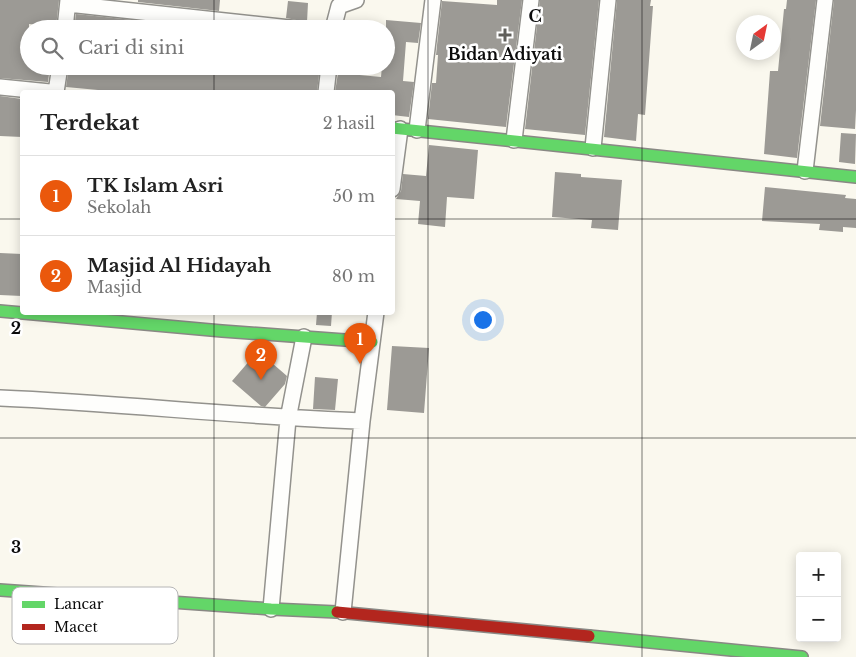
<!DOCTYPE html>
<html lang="id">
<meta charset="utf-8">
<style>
:root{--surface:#fff;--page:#f2f2f2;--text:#222;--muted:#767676;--line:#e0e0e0;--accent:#ea580c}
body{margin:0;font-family:"Libre Baskerville",serif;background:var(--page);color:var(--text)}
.controls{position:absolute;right:15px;bottom:15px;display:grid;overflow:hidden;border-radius:5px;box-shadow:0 2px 12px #0003}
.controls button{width:45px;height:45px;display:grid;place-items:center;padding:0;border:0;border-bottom:1px solid var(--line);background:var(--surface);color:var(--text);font:25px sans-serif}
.compass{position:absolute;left:736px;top:15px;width:45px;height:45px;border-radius:50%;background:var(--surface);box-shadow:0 2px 12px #0003;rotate:33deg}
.you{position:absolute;left:482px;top:319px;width:18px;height:18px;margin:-12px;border:4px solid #fff;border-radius:50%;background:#1a73e8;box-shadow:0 0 0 8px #1a73e833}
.badge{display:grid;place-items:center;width:32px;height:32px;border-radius:50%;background:var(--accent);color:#fff;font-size:16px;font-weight:700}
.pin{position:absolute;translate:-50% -41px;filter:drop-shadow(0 1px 2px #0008)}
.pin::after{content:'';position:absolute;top:26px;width:18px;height:15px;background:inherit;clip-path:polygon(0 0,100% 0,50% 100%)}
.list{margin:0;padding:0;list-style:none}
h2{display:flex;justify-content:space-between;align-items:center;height:65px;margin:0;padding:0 20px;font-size:21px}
h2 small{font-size:16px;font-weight:400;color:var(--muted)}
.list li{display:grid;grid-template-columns:32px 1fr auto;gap:15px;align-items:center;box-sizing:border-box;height:80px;padding:0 20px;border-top:1px solid var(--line)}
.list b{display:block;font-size:19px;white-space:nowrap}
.list p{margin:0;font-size:16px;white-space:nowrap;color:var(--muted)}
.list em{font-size:16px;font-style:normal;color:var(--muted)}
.icon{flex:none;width:28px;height:28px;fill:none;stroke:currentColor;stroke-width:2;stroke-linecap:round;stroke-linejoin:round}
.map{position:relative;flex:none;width:856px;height:657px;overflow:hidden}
.search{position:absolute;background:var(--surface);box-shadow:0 2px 12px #0003;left:20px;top:20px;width:375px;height:55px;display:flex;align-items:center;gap:12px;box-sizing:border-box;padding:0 18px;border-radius:28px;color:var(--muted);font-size:19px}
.panel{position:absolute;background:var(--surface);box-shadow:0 2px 12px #0003;left:20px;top:90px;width:375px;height:225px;border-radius:5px}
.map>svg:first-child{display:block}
.building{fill:#9c9a95}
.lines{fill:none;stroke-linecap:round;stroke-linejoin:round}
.street-casing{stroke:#93928d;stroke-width:18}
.fast-casing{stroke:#898884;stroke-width:14}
.jam-casing{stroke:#898884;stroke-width:14}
.street{stroke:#fefefc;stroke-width:15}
.fast{stroke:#63d668;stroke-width:11}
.jam{stroke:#b3261e;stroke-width:11}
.grid{fill:none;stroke:#0b0b0b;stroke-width:1;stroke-opacity:0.55}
.poi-dot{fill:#5f5e5a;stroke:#fff;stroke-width:2}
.labels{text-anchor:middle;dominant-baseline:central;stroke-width:5;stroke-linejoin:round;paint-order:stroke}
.poi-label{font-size:16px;font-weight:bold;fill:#0b0b0b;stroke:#fff}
.key{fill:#fff;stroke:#b6b6b6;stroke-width:1}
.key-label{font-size:14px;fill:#0b0b0b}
.grid-label{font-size:16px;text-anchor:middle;font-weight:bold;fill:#0b0b0b;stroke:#fff;stroke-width:5;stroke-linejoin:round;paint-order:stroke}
</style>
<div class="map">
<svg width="856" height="657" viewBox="0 0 856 657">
<rect width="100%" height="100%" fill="#faf8ee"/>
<path class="building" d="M0,0h59l-3,27 -27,-3v42h21l-2,16 -48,-4z
M138,0h82l-1,11 -81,-9z
M497,0h25l-16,127 -78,-8 4,-36h4l2,-28h-2l1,-10 5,-44 55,4z
M540,0h59l-14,135 -60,-6z
M617,0h34l-1,6h3l-8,109 -7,-1 -2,27 -32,-4z
M787,0h29l-19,158 -33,-4 6,-83h8l6,-62h2z
M834,0h22v110l-1,19 -35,-3z
M288,1l20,2 -1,19 -21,-4z
M76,14l57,6 -1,9 -58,-1z
M386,20l35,3 -3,20 -12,-1 -3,39 11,1 -5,35 -17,-2v-23h-57l3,-19 43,4 1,-11h4z
M136,21l74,8h-74z
M69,66h251l-3,26h-219v-2l-32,-3z
M0,96l22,3v38l-22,-1z
M841,133l15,1 -1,30 -16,-2z
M429,145l49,5 -4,49 -27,-2 -2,30 -27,-3 2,-23 -24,-2 5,-8 2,-17 23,2z
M555,172l26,2v3l41,3 -4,50 -27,-2 1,-8 -40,-3z
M765,187l81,8 -1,3 11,1v29l-13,-1v5l-24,-2 1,-6 -58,-3z
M0,253l22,1v42l-22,-1z
M317,312h15l-1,14 -15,-1z
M392,346l37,2 -5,65 -37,-3z
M258,351l29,25 -2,8 -20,23 -4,-1 -29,-25z
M315,377l23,2 -3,31 -22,-1z"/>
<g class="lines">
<defs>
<path id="street" d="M68,4l231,25
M65,29l3,-29
M333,29l6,-23 17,-6
M0,87l50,5
M56,92l4,-26
M326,92l3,-26
M417,130l16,-130
M514,140l17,-140
M593,148l15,-148
M805,171l20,-171
M392,189l8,-60
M0,398c121,5 241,19 362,23
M271,609l17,-190 16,-82
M343,612l19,-191 14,-109"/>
<path id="fast" d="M392,128l464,49
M0,311l222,20 150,11
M0,590l271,19 66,3
M589,636l213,21"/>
<path id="jam" d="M337,612l252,24"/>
</defs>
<use href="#street" class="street-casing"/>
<use href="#fast" class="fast-casing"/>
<use href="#jam" class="jam-casing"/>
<use href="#street" class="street"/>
<use href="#fast" class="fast"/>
<use href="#jam" class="jam"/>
</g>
<path class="grid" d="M214,0v29M428,0v657M642,0v657M214,66v26M0,219h22M392,219h464M214,312v345M0,438h856"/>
<path class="poi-dot" d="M502.5 27.5h5v5h5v5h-5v5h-5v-5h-5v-5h5z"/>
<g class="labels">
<g class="poi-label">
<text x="505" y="54">Bidan Adiyati</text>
</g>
</g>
<rect x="12" y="587" width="166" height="57" rx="8" class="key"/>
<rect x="22" y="601" width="23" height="7" fill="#63d668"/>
<rect x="22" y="624" width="23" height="6" fill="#b3261e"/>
<g class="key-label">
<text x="54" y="609">Lancar</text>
<text x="54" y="632">Macet</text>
</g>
<g class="grid-label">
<text x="535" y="22">C</text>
<text x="16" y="334">2</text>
<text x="16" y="553">3</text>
</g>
</svg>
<div class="controls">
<button>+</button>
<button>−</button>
</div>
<svg class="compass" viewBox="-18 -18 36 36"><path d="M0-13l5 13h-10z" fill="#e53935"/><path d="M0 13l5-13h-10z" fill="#767676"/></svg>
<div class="you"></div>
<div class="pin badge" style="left:360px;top:364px">1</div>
<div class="pin badge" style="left:261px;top:380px">2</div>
<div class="search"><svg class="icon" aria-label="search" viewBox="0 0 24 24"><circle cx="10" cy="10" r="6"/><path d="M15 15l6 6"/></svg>Cari di sini</div>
<section class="panel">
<h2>Terdekat<small>2 hasil</small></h2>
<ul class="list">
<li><span class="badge">1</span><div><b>TK Islam Asri</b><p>Sekolah</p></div><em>50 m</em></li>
<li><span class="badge">2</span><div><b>Masjid Al Hidayah</b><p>Masjid</p></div><em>80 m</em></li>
</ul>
</section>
</div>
